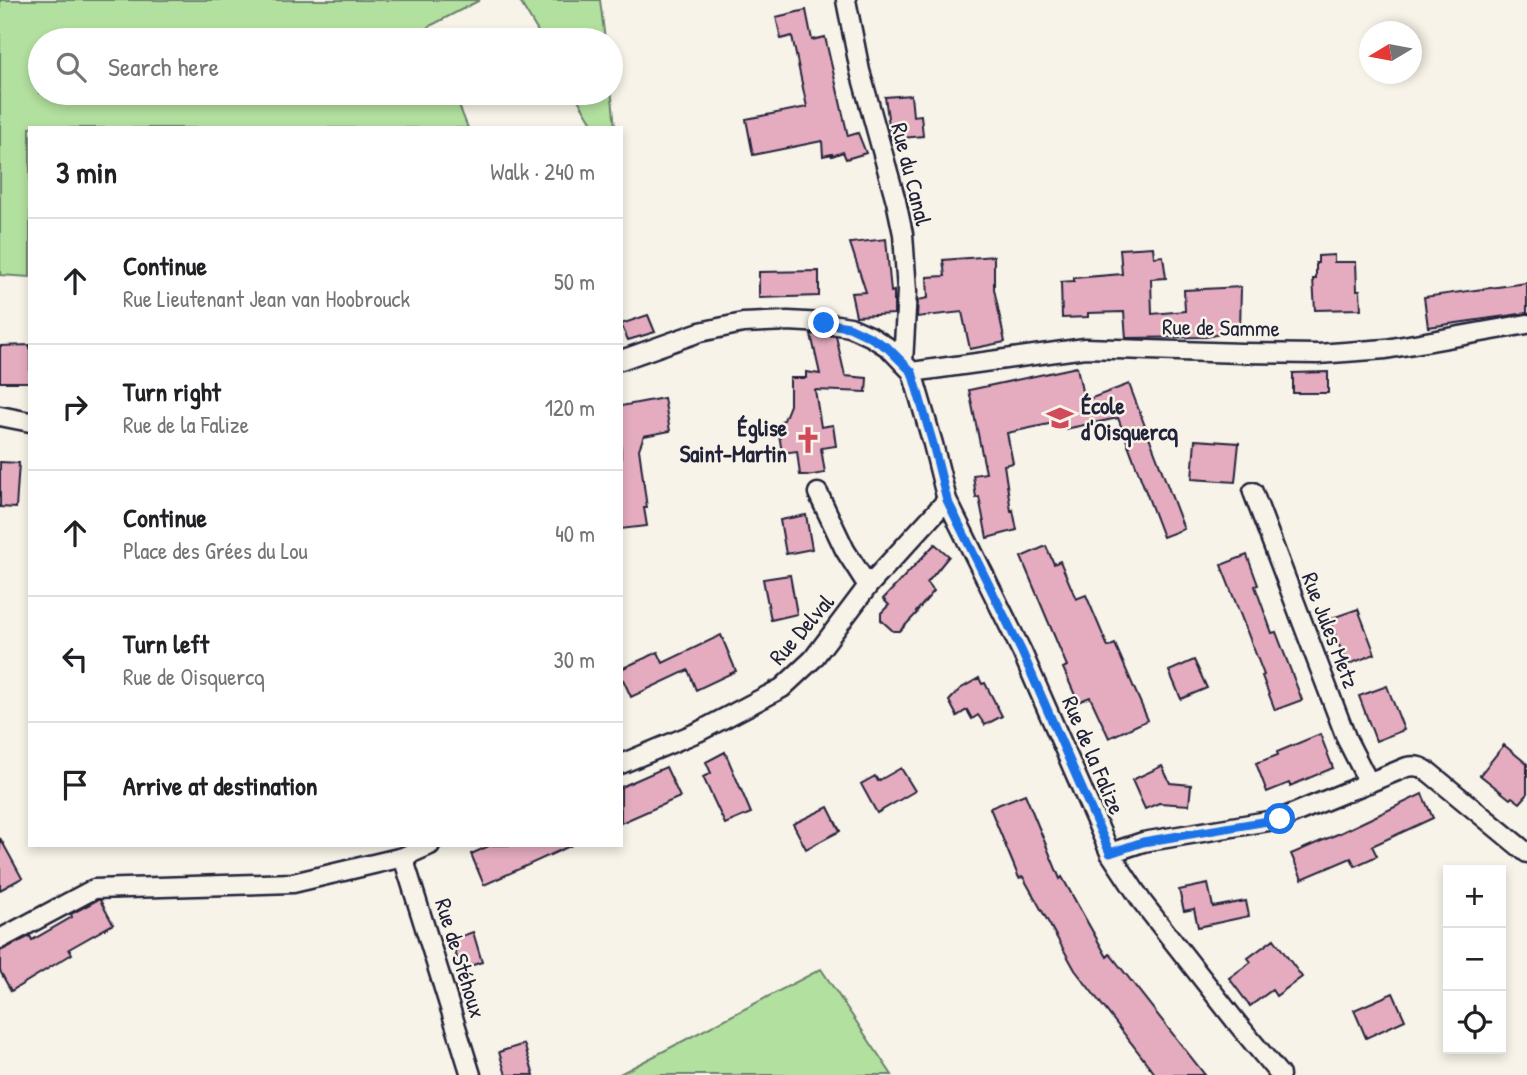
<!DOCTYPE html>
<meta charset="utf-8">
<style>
:root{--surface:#fff;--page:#f2f2f2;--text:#202124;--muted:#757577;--line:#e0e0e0}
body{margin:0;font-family:"Patrick Hand",sans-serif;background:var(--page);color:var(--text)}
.controls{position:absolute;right:21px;bottom:21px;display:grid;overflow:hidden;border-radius:0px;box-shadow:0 4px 10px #0003}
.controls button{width:63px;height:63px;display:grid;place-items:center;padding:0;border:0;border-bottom:2px solid var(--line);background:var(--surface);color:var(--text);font:35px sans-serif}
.compass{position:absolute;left:1359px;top:21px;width:63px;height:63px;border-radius:50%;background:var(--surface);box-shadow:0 4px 10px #0003;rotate:260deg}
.stop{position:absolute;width:21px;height:21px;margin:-16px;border:5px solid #1a73e8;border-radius:50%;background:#fff}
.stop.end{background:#1a73e8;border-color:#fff;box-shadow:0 2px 7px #0008}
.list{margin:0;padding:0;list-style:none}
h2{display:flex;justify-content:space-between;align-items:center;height:91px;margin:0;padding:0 28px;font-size:30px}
h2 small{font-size:23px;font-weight:400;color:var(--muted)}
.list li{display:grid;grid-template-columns:46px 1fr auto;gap:21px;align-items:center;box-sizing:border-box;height:126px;padding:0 28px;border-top:2px solid var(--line)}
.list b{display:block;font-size:26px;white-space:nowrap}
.list p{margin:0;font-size:23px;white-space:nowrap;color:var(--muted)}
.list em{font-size:23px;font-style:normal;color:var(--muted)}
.icon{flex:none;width:38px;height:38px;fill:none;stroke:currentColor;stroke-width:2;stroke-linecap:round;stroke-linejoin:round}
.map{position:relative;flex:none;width:1527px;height:1075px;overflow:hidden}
.search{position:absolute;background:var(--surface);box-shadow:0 4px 10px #0003;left:28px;top:28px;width:595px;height:77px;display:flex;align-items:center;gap:18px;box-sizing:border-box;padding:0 24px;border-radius:38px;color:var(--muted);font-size:26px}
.panel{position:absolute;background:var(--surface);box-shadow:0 4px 10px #0003;left:28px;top:126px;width:595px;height:721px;border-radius:0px}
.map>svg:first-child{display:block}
.green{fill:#b2e09f;stroke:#6a816d;stroke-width:2}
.building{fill:#e5acbf;stroke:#22223b;stroke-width:2}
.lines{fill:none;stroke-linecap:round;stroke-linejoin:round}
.street-casing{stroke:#22223b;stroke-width:23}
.street{stroke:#f7f3e8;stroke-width:18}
.route{stroke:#1a73e8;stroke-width:9}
.labels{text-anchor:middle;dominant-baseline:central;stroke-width:5;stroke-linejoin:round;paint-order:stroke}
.street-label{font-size:23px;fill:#22223b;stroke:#f7f3e8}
.poi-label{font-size:23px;font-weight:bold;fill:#22223b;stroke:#f7f3e8;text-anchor:start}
</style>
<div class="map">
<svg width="1527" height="1075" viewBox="0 0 1527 1075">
<rect width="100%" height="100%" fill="#f7f3e8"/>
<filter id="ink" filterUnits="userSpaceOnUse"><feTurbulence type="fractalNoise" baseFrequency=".0143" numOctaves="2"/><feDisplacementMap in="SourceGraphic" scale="14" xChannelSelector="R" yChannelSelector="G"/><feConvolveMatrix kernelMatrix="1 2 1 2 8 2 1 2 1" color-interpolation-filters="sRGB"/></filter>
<g filter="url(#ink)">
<path class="green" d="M0,0h480l-52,27 5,13h-393v53h414l14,35h-438v149l-30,-2z
M519,0h81l5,40h-62z
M611,88l4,39 -20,1 -21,-35h37z
M821,969l71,106h-274z"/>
<path class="building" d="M806,10l6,30 13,-3 23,99 10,-3 8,20 -20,6 -3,-7 -11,4v-2l-9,2 -1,-15 -69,14 -7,-36 61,-12 -15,-71 -11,3 -5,-22z
M911,95l2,21 8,-1 2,21 -32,3 -6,-42z
M886,239l5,53 3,-1v23l-38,2 -5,-23 15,-1 -16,-49z
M1153,247l1,10 9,-1 3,22 -15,1 1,35 33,-3 -1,-21 57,-3 -1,43 -34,7 -80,1 -2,-26 -36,1v4l-26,1 -1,-36 13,-1v-3l48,-4 -2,-25z
M1334,255v7h22l1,28h3l1,19 -46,1 -2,-31h3v-16h2v-7z
M994,256v33l11,53 -35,7 -8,-37 -45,5 1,-17 10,-2 -1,-21 18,-1 -2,-16z
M819,271v25l-60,2v-26z
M1527,283v30l-99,14 -4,-30z
M648,315l7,17 -27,8 -7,-16z
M811,334l25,2 9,40 22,2 -1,14 -51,-2 6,37 12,-2 3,21 -15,2 4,25 -18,3 -1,-1h-6l-3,-24 -15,2 -3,-19 4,-1 -2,-12 3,-1 6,-15v-27h16v-6l14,2z
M30,345v37h-30v-36z
M1077,367l7,34 45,-17 55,145 -21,8 -45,-119 -53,11 -2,-8 -56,12 6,30 -9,2 7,46 2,-1 4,20 -30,8 -8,-41 -3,1 -3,-23 13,-2 -17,-83z
M1328,372v21h-35v-20z
M664,398l6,33 -26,5 -5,13 8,59h-3l3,18 -26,3v-123z
M1195,440l44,3 -4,39 -43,-3z
M0,462l19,1 -3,45 -16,-1z
M806,515l6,34 -26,5 -6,-34z
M935,544l14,12 -22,27 7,8 -18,21 1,1 -17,18h-7l-12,-11v-7l8,-8 -6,-6z
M1046,546l8,18 6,-3 16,38 10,-4 22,52 7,-3 33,76 -39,18 -19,-41 -12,5 -15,-34 4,-2 -46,-109z
M1247,555l11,30 -3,1 17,47 4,-1 26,68 -27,10 -13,-34 2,-1 -43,-110z
M790,575l7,39 -26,6 -8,-41z
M1358,609l17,45 -28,11 -18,-46z
M721,635l15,36 -40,19 -8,-20 -57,27 -10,-22v-6l37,-17 5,11z
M1194,660l13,28 -26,11 -12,-28z
M979,678l3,6 3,-1 17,33 -17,9 -7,-10 -6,4 -5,-9 -10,6 -8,-15 11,-12z
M1387,686l17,44 -28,11 -17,-45z
M1320,734l13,34 -43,18 -1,-3 -22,9 -11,-29 22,-8 -1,-3z
M1504,745l23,19v31l-7,8 -8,-6 -2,2 -30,-24z
M725,752l26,61 -26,11 -22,-47 8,-4 -5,-11z
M1162,766l8,17 21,2 -2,20 -30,-2 -14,6 -13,-29z
M666,767l14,30 -59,26v-36z
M901,768l14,23 -38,22 -16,-29 14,-8 3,5z
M1025,794l35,85 2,-2 45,80 3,-3 95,121h-49l-81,-105 -52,-93 -4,1 -29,-70z
M1422,794l11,24 -61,28 5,10 -22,10 -4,-8 -49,21 -11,-25 49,-21z
M828,807l12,24 -34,18 -13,-25z
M0,838l22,40 -22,12z
M491,845h81l-88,40 -13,-31z
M1208,884l5,23 33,-6 3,15 -51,11 -4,-18 -10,2 -5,-21z
M97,900h3l13,24 -44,25 3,5 -61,37 -11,-20v-20l30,-15 2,4 40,-23 -1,-3z
M473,932l9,30 -21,7 -10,-29z
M1274,939l28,38 -26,19 -4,-6 -22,16 -21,-28 22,-16 -3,-4z
M1393,993l12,27 -39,18 -12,-28z
M524,1044l10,31h-28l-7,-23z"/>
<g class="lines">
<defs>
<path id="street" d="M846,0l14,71 36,130 7,33 4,57 -4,72
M621,360l79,-28 43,-9 45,-2 36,2 26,4 20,9 19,12 23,24 21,72 14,56 75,152 88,201 33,50 98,125 39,47
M912,372l173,-24 156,5 77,1 68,-5 141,-25
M0,416l30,6
M1253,492l94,248 22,43
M818,493l27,57 23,36
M621,764l77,-32 84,-44 31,-29 55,-73 79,-86
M1110,853l33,-11 137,-23 127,-52c10,-2 15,0 23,6l97,80
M403,857l68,218
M0,939l94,-50 199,-6 110,-26 27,-12"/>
</defs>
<use href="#street" class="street-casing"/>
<use href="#street" class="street"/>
</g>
</g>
<g class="lines" filter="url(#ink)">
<path class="route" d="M824,323l25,4 21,10 18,11 24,24 21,72 14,56 75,152 88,201 33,-11 137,-23"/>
</g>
<defs>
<symbol id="school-bare" viewBox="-9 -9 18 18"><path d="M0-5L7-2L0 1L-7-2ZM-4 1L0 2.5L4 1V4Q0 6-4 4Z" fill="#d1495b" stroke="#f7f3e8" stroke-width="2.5" paint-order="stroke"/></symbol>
<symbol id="church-bare" viewBox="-9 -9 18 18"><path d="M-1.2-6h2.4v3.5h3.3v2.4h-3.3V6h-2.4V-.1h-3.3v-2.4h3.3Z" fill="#d1495b" stroke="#f7f3e8" stroke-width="2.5" paint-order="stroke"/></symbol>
</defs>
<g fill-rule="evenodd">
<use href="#school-bare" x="1041" y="399" width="38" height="38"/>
<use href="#church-bare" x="789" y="421" width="38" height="38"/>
</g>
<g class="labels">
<g class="street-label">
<text transform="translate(912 174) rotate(76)">Rue du Canal</text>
<text transform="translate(1221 327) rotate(1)">Rue de Samme</text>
<text transform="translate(801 629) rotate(-49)">Rue Delval</text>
<text transform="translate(1331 630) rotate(69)">Rue Jules Metz</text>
<text transform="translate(1094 755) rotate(67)">Rue de la Falize</text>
<text transform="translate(461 958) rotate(73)">Rue de Stéhoux</text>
</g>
<g class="poi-label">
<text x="1081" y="405">École<tspan x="1081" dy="26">d'Oisquercq</tspan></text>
<text x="787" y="427" text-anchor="end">Église<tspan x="787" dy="26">Saint-Martin</tspan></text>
</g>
</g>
</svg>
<div class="controls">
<button>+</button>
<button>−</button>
<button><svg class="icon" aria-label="locate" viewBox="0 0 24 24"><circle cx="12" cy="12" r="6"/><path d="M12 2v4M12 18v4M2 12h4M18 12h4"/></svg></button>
</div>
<svg class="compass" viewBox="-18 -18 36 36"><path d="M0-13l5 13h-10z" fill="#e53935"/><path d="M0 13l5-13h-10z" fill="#757577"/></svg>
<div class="stop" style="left:1280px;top:819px"></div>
<div class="stop end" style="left:824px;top:323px"></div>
<div class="search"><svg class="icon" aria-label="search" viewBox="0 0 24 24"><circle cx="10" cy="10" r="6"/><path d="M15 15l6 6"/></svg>Search here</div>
<section class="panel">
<h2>3 min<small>Walk · 240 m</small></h2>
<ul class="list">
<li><svg class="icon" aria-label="ahead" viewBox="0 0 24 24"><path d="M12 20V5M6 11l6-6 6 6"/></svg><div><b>Continue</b><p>Rue Lieutenant Jean van Hoobrouck</p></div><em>50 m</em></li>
<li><svg class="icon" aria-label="right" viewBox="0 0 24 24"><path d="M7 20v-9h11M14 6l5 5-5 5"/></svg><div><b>Turn right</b><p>Rue de la Falize</p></div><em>120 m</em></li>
<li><svg class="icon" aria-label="ahead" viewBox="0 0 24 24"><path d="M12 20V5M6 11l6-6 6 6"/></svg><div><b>Continue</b><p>Place des Grées du Lou</p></div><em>40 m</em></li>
<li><svg class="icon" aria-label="left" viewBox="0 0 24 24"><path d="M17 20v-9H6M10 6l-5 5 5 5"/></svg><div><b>Turn left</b><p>Rue de Oisquercq</p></div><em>30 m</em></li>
<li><svg class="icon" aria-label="arrive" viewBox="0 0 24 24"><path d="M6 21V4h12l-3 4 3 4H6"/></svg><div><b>Arrive at destination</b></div></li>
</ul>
</section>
</div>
